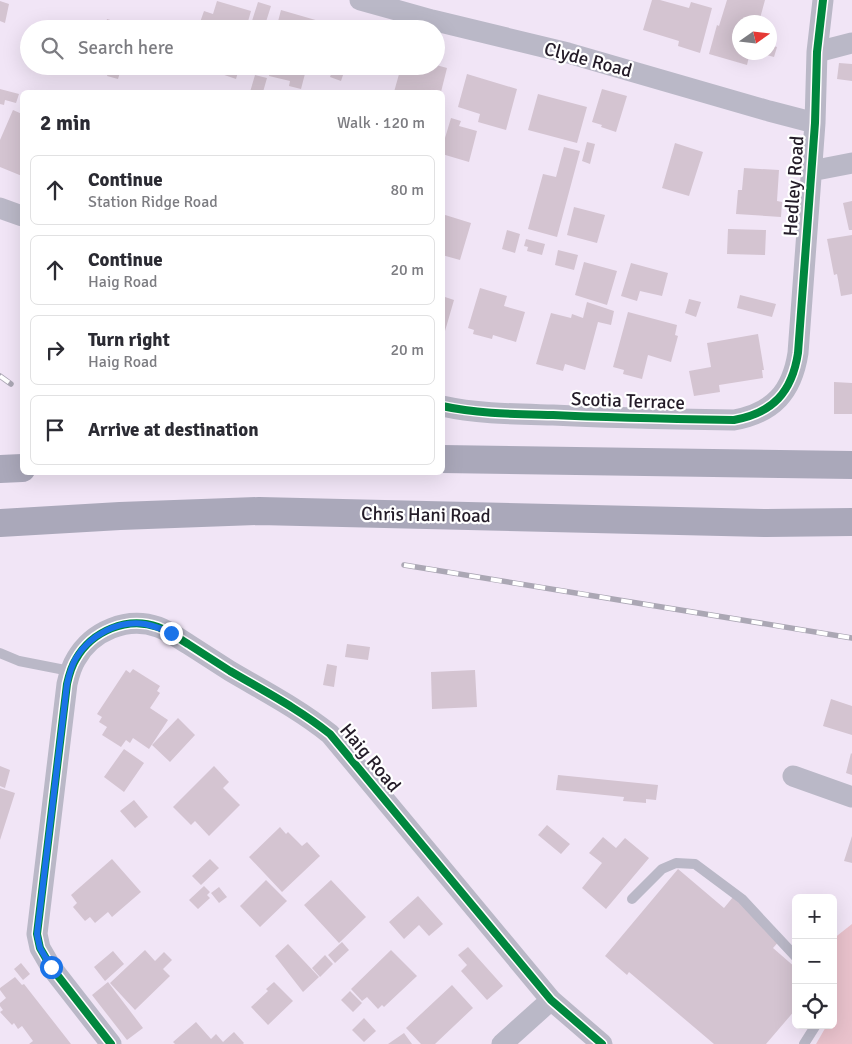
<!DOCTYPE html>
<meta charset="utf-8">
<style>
:root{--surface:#fff;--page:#f2f2f3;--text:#2b2b33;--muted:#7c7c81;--line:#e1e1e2}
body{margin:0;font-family:Signika,sans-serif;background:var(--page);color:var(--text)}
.controls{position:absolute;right:15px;bottom:15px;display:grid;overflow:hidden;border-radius:8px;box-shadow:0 5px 20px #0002}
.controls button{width:45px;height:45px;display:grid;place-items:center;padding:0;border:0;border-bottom:1px solid var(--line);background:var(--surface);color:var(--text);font:25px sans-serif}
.compass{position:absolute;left:732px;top:15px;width:45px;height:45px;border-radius:50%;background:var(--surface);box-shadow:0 5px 20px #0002;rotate:76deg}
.stop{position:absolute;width:15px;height:15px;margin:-11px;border:4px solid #1a73e8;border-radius:50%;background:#fff}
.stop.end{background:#1a73e8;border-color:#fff;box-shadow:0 1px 5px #0008}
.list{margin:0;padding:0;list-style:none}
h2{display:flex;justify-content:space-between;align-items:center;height:65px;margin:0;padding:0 20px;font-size:21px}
h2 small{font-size:16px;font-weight:400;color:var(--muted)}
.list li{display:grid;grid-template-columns:32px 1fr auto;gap:15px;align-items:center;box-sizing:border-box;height:70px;margin:0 10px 10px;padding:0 10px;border:1px solid var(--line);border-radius:8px}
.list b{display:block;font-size:19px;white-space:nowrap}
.list p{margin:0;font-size:16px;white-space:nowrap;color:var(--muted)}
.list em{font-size:16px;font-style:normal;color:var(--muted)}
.icon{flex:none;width:28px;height:28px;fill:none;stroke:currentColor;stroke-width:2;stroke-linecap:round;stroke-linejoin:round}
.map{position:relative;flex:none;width:852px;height:1044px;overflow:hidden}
.search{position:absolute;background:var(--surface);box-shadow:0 5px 20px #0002;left:20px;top:20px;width:425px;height:55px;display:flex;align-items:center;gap:12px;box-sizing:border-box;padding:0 18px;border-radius:28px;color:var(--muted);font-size:19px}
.panel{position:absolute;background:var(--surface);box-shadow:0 5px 20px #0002;left:20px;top:90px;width:425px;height:385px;border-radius:8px}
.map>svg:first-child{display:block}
.green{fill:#e9c2cc}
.building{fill:#d4c4d1}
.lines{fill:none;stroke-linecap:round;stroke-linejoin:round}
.lane{stroke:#bab8c7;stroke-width:10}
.street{stroke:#bab8c7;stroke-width:21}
.primary{stroke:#aaa8ba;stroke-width:28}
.rail-casing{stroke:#aba7b4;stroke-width:5.5}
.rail{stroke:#fff;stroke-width:4;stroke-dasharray:11;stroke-linecap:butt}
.cycleway-casing{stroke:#fff;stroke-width:11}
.cycleway{stroke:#00873e;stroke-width:8}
.route{stroke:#1a73e8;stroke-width:6}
.labels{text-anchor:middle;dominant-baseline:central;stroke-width:4.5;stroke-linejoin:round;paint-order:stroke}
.street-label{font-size:19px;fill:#241c28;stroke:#fff}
</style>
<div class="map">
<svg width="852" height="1044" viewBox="0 0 852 1044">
<rect width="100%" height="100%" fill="#f1e5f6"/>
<path class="green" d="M852,924v120h-36l11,-19h6v-15l2,-4 1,-20 -3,-8v-39z"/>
<path class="building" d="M652,0h8l29,8 2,-6 21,6 -12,45 -22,-7 1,-5 -36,-11z
M727,0h38l-6,22h-19v30h10l-3,13 -38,-11 8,-29 2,1z
M0,1l9,3 -4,19 -5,-2z
M217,1l34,10 -4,14 11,4h-57l-3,-1 6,-17 9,3z
M258,2l13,4 -7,22 -13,-4z
M281,10l38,11 -2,8h-41z
M107,19l20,6 -1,4h-21z
M770,45l7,2 -3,10 -15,-4 11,-1z
M839,63l13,1v17l-15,-2z
M436,65l11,3 -6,24 -4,-1v1h-43l7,-25 35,-1z
M110,66h12l-4,13 -11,-3z
M198,66h36l5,3 -3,10z
M271,66h36l-6,23 -12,-3 1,-5 -21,-5z
M334,66h12l-5,15 -11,-4z
M467,74l50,15 -11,41 -28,-8 2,-8 -22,-7z
M255,75l12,3 -4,14h-13z
M0,89l19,5 -3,9 -11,-3 -1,5 -4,-1z
M602,89l25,7 -11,36 -15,-5 1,-2 -10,-3z
M538,94l49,13 -10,36 -49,-13z
M13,110l9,4v62l-22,-9v-27z
M451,118l10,3 -2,5 18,5 -8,31 -27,-8v-6z
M587,142l8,2 -5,20 -8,-3z
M675,143l28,9 -14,44 -27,-8z
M564,147l16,4 -23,86 -29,-8 15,-55 13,3z
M744,168l35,2 -2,31 5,1 -1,15 -45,-3 2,-24h4z
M852,201v29h-3l-6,-27z
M574,207l31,8 -8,28 -30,-8z
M442,214l29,9 -11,37 -18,-5z
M728,229l38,1 -1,25 -38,-1z
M507,230l13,4 -5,19 -13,-4z
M852,235v59l-11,2 -4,-22 -3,1 -7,-36z
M526,239l19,5 -3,11 -15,-4 1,-4 -4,-1z
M558,250l20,5 -4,15 -19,-5z
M584,262l33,9 -10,34 -32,-10z
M631,263l37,10 -6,23 -22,-5 -3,10 -16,-5z
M480,288l27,8 -3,10 21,6 -9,30 -23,-7 -1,4 -19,-5 1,-4 -6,-2z
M740,295l36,9 -4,13 -35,-9z
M442,296l12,4 -11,38h-1z
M689,299l12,3 -5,15 -11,-4z
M587,302l27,9 -3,14 -13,-3 -13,48 -20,-6 -2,7 -27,-7 15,-51 20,5 1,-4 11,4z
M628,312l49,13 -2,10 3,1 -7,26 -23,-7 -6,24 -19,-5 1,-4 -11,-3z
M758,334l6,36h-2l1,8 -44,7 1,7 -26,4 -5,-25 22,-4 -4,-24z
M834,382l18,1v31h-18z
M347,644l23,3 -2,13 -23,-3z
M327,664l10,2 -3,21 -11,-2z
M133,669l27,17 -3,5 3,2 -10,15 18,12 -19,29 -16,-11 -3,5 -4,-3 -5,7 -19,-12 5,-8 -8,-5 3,-5 -5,-3 29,-44 4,3z
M475,670l2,37 -45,2 -1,-37z
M831,699l21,7v29l-29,-9z
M178,718l17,17 -25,27 -18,-17z
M124,749l20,14 -20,29 -20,-15z
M851,753l1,1v21l-6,-2z
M0,766l10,4 -5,18 -5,-2z
M214,766l15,16 -6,6 17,17 -31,31 -14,-15 -4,4 -18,-18z
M558,775l100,10 -2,15 -10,-1v4l-23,-2 1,-4 -68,-7z
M0,788l15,5 -15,47z
M134,800l14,17 -13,11 -15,-17z
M547,825l23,19 -9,10 -23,-19z
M280,827l6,7 2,-2 14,14 5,-4 13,14 -38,36 -33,-35z
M852,836v27l-8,-2z
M603,837l13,11 9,-10 24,20 -43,51 -24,-21 20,-25 -13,-10z
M112,859l29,33 -29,25 -4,-5 -13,11 -5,-6 -5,4 -12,-14 4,-4 -6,-8z
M210,859l9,9 -18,17 -9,-9z
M678,869l46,39 9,-11 48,42 -8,9 23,20v41l-30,35h-52l-85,-72 -2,3 -22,-19z
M266,880l21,21 -27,26 -20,-21z
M331,880l35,37 -27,26 -35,-38z
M204,886l6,6 -3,3 3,3 -12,11 -9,-9z
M219,887l8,10 -8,6 -8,-10z
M418,896l25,28 -14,12 -10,-11 -15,14 -15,-17z
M342,942l7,8 -14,13 -7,-8z
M288,944l31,33 -16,15 -28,-36z
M468,947l35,39 -16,14 -26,-29 6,-6 -9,-10z
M145,950l10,11 9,-9 8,8 -9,9 7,7 -35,34 -25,-27z
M391,950l26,26 -33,31 -2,-2 -4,4 -11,-12 -5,4 -11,-12z
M113,951l11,13 -19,17 -11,-14z
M325,955l8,9 -13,13 -8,-9z
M21,963l9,11 -7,6 -9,-11z
M15,977l7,8 2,-1 47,60h-42l4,-3 -11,-15 -4,3 -4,-6 -2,2 -12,-13 3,-2 -3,-4v-3l6,-5 -6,-8v-2z
M108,982l35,46 -16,12 -35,-45z
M274,982l19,19 -25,24 -17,-18 17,-16 -2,-2z
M452,985l21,23 -38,36h-14l-15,-16z
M350,991l12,12 -9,9 -12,-12z
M364,1018l12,13 -12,11 -12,-12z
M196,1022l15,17 5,-5 7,8 11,-10 10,11 -1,1h-68l-2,-2z
M404,1033l8,11h-24z"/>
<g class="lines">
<path class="lane" d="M0,653l19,8 51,10
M632,899l30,-30 14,-6 19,1 47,35 54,58
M804,1044l12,-19"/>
<path class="street" d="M360,0l72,20 136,33 201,58 46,12
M817,52l35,-9
M811,171l41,-8
M0,208l22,8
M442,406c36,8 75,8 111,9 60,3 120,4 181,5 39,-7 58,-28 64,-67l17,-230 2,-71 6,-52
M793,776l59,21
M111,1044l-60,-77 -11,-19 -3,-14 30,-250c2,-9 4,-17 9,-25 16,-28 51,-43 82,-32 11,4 20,11 30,17 14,9 28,18 42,27 34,20 69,38 100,63l221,266 51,44
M502,1044l49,-44"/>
<path class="primary" d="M442,459l410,6
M0,469l22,-1
M0,523l120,-7 139,-5 508,12 85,-1"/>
<defs>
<path id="rail" d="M0,376l11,8
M404,565l448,73"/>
</defs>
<use href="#rail" class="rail-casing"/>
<use href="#rail" class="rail"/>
<defs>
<path id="cycleway" d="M442,406c36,8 75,8 111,9 60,3 120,4 181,5 39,-7 58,-28 64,-67l17,-230 2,-71 6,-52
M111,1044l-60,-77 -11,-19 -3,-14 30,-250c2,-9 4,-17 9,-25 16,-28 51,-43 82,-32 11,4 20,11 30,17 14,9 28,18 42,27 34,20 69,38 100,63l221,266 51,44"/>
</defs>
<use href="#cycleway" class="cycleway-casing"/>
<use href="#cycleway" class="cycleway"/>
</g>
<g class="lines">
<path class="route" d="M51,967l-11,-19 -3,-14 30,-250c2,-9 4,-18 9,-26 14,-23 42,-38 69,-34 9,2 17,5 26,9"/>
</g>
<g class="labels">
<g class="street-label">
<text transform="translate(588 60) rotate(15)">Clyde Road</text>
<text transform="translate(794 186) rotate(-86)">Hedley Road</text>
<text transform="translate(628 401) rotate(2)">Scotia Terrace</text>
<text transform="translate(426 515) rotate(1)">Chris Hani Road</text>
<text transform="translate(370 758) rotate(50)">Haig Road</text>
</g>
</g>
</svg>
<div class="controls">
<button>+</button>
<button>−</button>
<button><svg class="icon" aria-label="locate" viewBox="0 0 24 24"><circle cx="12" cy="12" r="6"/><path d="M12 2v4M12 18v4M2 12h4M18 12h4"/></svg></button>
</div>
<svg class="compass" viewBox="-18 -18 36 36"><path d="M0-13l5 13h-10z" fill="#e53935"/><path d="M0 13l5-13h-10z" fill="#7c7c81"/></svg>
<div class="stop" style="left:51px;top:967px"></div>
<div class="stop end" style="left:171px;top:633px"></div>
<div class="search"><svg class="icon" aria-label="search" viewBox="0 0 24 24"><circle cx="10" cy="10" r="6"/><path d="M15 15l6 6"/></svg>Search here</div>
<section class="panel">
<h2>2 min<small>Walk · 120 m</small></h2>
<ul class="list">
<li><svg class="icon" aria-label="ahead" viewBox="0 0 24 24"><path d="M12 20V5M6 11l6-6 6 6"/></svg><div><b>Continue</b><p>Station Ridge Road</p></div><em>80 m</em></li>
<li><svg class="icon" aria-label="ahead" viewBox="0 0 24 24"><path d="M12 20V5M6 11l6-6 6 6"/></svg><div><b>Continue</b><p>Haig Road</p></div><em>20 m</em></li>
<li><svg class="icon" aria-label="right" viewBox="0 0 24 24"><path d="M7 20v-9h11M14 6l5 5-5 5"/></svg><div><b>Turn right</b><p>Haig Road</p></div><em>20 m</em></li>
<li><svg class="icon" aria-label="arrive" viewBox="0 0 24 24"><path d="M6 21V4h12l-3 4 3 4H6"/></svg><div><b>Arrive at destination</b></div></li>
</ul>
</section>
</div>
